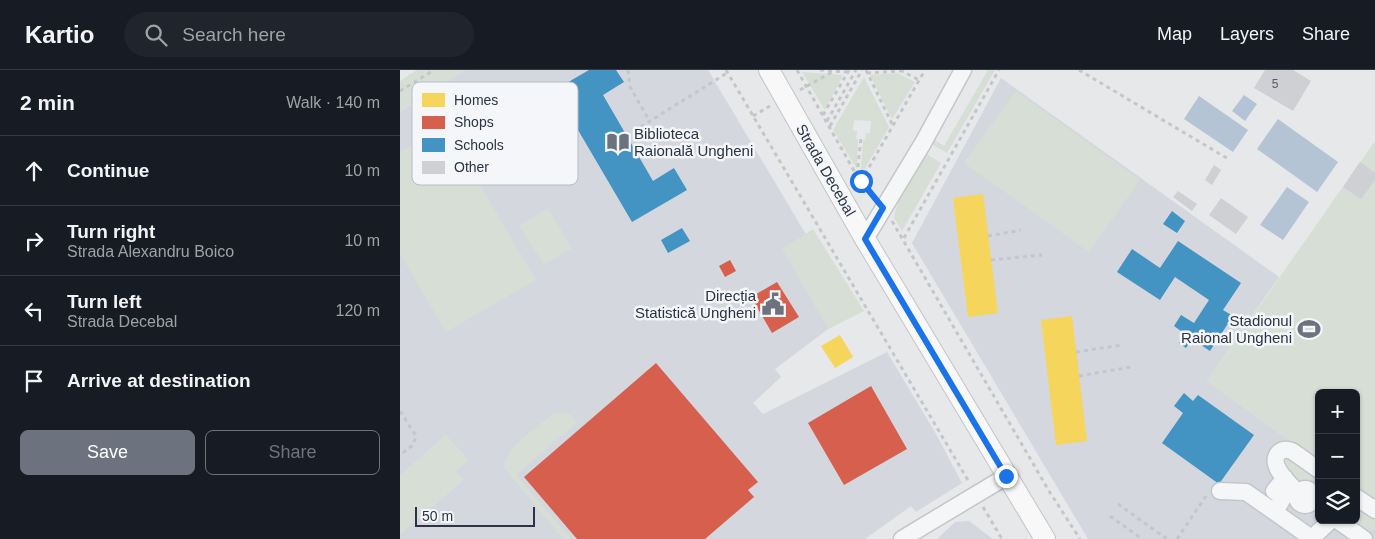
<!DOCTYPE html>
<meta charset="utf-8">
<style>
:root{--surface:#171b24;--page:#20242c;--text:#f1f3f6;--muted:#9ea1a6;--line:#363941;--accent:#6c737f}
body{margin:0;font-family:Arial,sans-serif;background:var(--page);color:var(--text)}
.controls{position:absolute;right:15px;bottom:15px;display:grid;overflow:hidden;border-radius:8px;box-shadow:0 1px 4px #0004}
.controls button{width:45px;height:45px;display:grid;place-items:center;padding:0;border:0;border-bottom:1px solid var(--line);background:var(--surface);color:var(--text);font:25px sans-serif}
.scale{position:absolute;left:15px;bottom:12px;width:120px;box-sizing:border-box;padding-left:5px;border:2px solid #2b3445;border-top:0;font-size:14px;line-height:18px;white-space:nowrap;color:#2b3445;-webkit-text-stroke:4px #f4f6f9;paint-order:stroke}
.stop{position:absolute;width:15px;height:15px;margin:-11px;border:4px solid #1a73e8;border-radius:50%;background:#fff}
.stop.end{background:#1a73e8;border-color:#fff;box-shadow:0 1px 5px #0008}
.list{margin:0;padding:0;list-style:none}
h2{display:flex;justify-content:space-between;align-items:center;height:65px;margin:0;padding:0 20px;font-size:21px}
h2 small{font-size:16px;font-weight:400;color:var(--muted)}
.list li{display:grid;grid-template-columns:32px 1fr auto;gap:15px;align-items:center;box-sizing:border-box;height:70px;padding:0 20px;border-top:1px solid var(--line)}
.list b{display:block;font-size:19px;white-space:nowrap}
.list p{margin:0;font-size:16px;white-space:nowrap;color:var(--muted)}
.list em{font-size:16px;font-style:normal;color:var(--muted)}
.actions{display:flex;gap:10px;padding:15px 20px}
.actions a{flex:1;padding:11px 0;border:1px solid var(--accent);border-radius:8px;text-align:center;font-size:18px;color:var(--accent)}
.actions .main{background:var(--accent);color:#fff}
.icon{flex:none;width:28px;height:28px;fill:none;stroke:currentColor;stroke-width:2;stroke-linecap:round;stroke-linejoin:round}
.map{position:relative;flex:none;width:975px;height:469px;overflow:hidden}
header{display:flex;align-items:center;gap:30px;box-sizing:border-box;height:70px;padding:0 25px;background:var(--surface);border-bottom:1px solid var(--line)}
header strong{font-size:24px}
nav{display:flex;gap:28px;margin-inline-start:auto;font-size:18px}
.search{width:350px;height:45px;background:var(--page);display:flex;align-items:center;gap:12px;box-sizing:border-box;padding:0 18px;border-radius:28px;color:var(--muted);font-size:19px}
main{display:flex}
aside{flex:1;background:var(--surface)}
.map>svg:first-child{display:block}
.built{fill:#d4d7dd}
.green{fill:#d6ded6}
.water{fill:#b4c4d5}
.homes{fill:#f6d55c}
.shops{fill:#d6604d}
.schools{fill:#4393c3}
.building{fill:#ced0d3}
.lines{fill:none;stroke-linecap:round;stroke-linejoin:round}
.minor-casing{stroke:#c4c6c8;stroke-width:19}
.major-casing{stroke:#c2c5c8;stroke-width:22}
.path{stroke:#c5c6ca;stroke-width:3;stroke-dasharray:4 4;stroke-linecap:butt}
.minor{stroke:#f5f6f7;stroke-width:16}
.major{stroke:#f8f8f8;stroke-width:20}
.route{stroke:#1a73e8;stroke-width:6}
.labels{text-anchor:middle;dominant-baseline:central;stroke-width:5;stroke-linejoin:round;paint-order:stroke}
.number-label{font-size:12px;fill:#545c69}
.poi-label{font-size:15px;fill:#2b3445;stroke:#f4f6f9;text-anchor:end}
.street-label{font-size:15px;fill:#2b3445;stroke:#f4f6f9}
.key{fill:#f4f6f9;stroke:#b8bcc3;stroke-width:1}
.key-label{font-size:14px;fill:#2b3445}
</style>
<header>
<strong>Kartio</strong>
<div class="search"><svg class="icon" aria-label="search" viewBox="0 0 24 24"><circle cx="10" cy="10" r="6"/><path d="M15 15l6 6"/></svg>Search here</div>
<nav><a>Map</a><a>Layers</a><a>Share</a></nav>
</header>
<main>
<aside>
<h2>2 min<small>Walk · 140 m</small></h2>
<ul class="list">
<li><svg class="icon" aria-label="ahead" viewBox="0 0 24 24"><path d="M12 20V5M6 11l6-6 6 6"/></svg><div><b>Continue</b></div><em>10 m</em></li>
<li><svg class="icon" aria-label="right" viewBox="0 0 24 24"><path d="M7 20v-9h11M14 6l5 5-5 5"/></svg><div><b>Turn right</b><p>Strada Alexandru Boico</p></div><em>10 m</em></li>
<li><svg class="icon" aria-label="left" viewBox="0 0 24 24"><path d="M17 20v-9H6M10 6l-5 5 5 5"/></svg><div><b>Turn left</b><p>Strada Decebal</p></div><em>120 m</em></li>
<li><svg class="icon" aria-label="arrive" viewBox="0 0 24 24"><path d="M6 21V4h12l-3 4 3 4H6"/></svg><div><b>Arrive at destination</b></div></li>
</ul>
<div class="actions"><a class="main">Save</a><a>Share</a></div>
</aside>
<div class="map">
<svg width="975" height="469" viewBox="0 0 975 469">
<rect width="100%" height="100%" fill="#e6e8ea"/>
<path class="built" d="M65,0h243l146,245 -26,14 -53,40 6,8 -28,26 10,11 124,-62 49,82 26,49 -46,29 -5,-6 -46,33h-465v-5l63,-54 -8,-8 -9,-37 -46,41v-364z
M601,8l278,199 -72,104 112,81v58h37v-31l19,13v37h-287l-176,-296z
M569,451l24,18h-56l18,-17z"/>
<path class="green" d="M17,0h48l-65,42v-31z
M588,0h7l-48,83 -14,-8v-6l11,7z
M402,2l41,3 -18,35z
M497,3l18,9 -23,37 -22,-44z
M464,7l25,50 -25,43h-3l2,-30h2l1,-7h4l1,-12 -17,-1 -1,10 4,1 -1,8h2l-1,30 -24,-39z
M616,21l124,89 -51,72 -125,-89z
M45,55l91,155 -90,52 -46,-78v-102z
M975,71v361l-19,-13v-96h-37v69l-112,-81z
M525,83l16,10 -39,68 -8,-13c4,-24 20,-45 31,-65z
M148,138l24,40 -28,17 -25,-39z
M413,159l51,82 -36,18 -46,-80z
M162,342l9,3 7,7 -62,53 55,64h-8l-59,-71c0,-20 34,-41 49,-54z
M46,365l23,25 -13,11 7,9 -63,54v-58z
M884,384l33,19 -6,9 -2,-1 -3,3 -8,2 -19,-28z
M956,434l19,9v17l-7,3 -18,-13h6z"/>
<path class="water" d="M844,25l13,9 -12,17 -13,-10z
M799,26l49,34 -15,22 -49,-33z
M878,49l60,43 -21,30 -60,-43z
M887,117l22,15 -26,38 -23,-15z"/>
<path class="homes" d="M583,124l15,119 -30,4 -15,-119z
M672,246l15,125 -31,4 -15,-125z
M440,265l13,22 -18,11 -14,-22z"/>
<path class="shops" d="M330,190l6,11 -11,6 -6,-11z
M377,212l22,35 -27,16 -21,-36z
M256,293l102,119 -10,8 6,7 -49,42h-128l-53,-62z
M471,316l36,63 -63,36 -36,-62z"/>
<path class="schools" d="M189,0h27l8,12 -21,13 50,86 21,-13 13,22 -55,32 -61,-104 -4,2 -16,-28z
M772,141l13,10 -8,12 -14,-9z
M282,158l8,13 -22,12 -7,-13z
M778,171l63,42 -18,27 10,6 -23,35 -18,-12 -6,9 -7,-5 6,-9 -11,-8 7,-11 13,8 15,-23 -34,-23 -15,23 -43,-28 15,-23 28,19z
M784,323l9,8 5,-6 56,40 -35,49 -57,-41 21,-30 -9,-7z"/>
<path class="building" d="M865,0h28l18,11 -18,30 -39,-23z
M960,92l15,11v7l-14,19 -18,-12z
M814,95l7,5 -9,15 -7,-5z
M778,121l19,13 -5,7 -19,-14z
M821,128l27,19 -12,17 -27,-19z"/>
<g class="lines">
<defs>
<path id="minor" d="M465,169l58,-96 40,-73
M897 427a8 8 0 1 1 16 0a8 8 0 1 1-16 0Z
M820,421l26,1 67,47
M898,423c-8,-9 -28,-26 -21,-38 4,-6 9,-6 15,-4l27,19
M956,427l19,13
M875,442l8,-14 -9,-7 11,-13
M937,450l27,19
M912,468l19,-18
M502,469l105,-63"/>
<path id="major" d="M369,0l96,169 180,300"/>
</defs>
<use href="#minor" class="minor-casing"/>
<use href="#major" class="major-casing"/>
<path class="path" d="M228,0l2,17 20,35
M326,0l243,412
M397,0l60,106 16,20
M420,0l27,2
M466,0l26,54
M500,0l19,10
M679,0l151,90
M467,3l33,-2
M400,20l34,-19
M0,21l34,-21
M423,45l26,-45
M353,46l17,-10
M427,51l29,-51
M430,56l32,-56
M234,61l93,-58
M457,105l4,-37
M461,111l64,-111
M492,151l157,270 31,48
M588,166l33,-6
M504,168l95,-168
M591,190l51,-5
M676,282l46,-7
M679,306l52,-9
M0,341l16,25 -3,9 -13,10
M718,434l49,35
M583,437l19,32
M710,446l32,23
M777,469l29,-43"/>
<use href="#minor" class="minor"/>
<use href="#major" class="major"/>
</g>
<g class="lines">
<path class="route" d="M461,111l22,27 -18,31 141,237"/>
</g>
<defs>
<symbol id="library-bare" viewBox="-9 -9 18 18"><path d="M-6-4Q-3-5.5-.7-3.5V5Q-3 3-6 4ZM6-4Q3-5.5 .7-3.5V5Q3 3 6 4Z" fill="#6c737f" stroke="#f4f6f9" stroke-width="2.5" paint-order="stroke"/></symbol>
<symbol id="civic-bare" viewBox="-9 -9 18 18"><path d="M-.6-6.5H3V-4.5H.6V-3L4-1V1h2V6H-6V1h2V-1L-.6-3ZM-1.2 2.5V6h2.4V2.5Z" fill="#6c737f" stroke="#f4f6f9" stroke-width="2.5" paint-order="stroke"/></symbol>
<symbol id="stadium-bare" viewBox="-9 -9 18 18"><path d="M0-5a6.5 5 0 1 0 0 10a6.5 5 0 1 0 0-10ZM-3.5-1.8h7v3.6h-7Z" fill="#6c737f" stroke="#f4f6f9" stroke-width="2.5" paint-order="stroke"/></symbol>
</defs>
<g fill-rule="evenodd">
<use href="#library-bare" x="202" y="56" width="32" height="32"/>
<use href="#civic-bare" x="357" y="218" width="32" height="32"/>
<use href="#stadium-bare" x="893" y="243" width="32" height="32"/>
</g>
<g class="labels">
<g class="number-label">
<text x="875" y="14">5</text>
</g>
<g class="poi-label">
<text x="234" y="63" text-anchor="start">Biblioteca<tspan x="234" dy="17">Raională Ungheni</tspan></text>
<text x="356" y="225">Direcția<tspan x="356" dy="17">Statistică Ungheni</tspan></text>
<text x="892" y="250">Stadionul<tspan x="892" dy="17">Raional Ungheni</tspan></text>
</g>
<g class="street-label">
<text transform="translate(426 100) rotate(60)">Strada Decebal</text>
</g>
</g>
<rect x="12" y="12" width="166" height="103" rx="8" class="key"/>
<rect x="22" y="23" width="23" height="14" fill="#f6d55c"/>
<rect x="22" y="46" width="23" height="13" fill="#d6604d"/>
<rect x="22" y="68" width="23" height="14" fill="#4393c3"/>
<rect x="22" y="91" width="23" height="13" fill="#ced0d3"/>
<g class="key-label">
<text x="54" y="35">Homes</text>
<text x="54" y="57">Shops</text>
<text x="54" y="80">Schools</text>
<text x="54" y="102">Other</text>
</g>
</svg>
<div class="controls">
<button>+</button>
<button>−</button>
<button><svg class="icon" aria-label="layers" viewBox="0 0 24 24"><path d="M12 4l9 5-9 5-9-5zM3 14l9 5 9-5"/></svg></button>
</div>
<div class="scale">50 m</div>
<div class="stop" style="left:461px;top:111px"></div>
<div class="stop end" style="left:606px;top:406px"></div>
</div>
</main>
